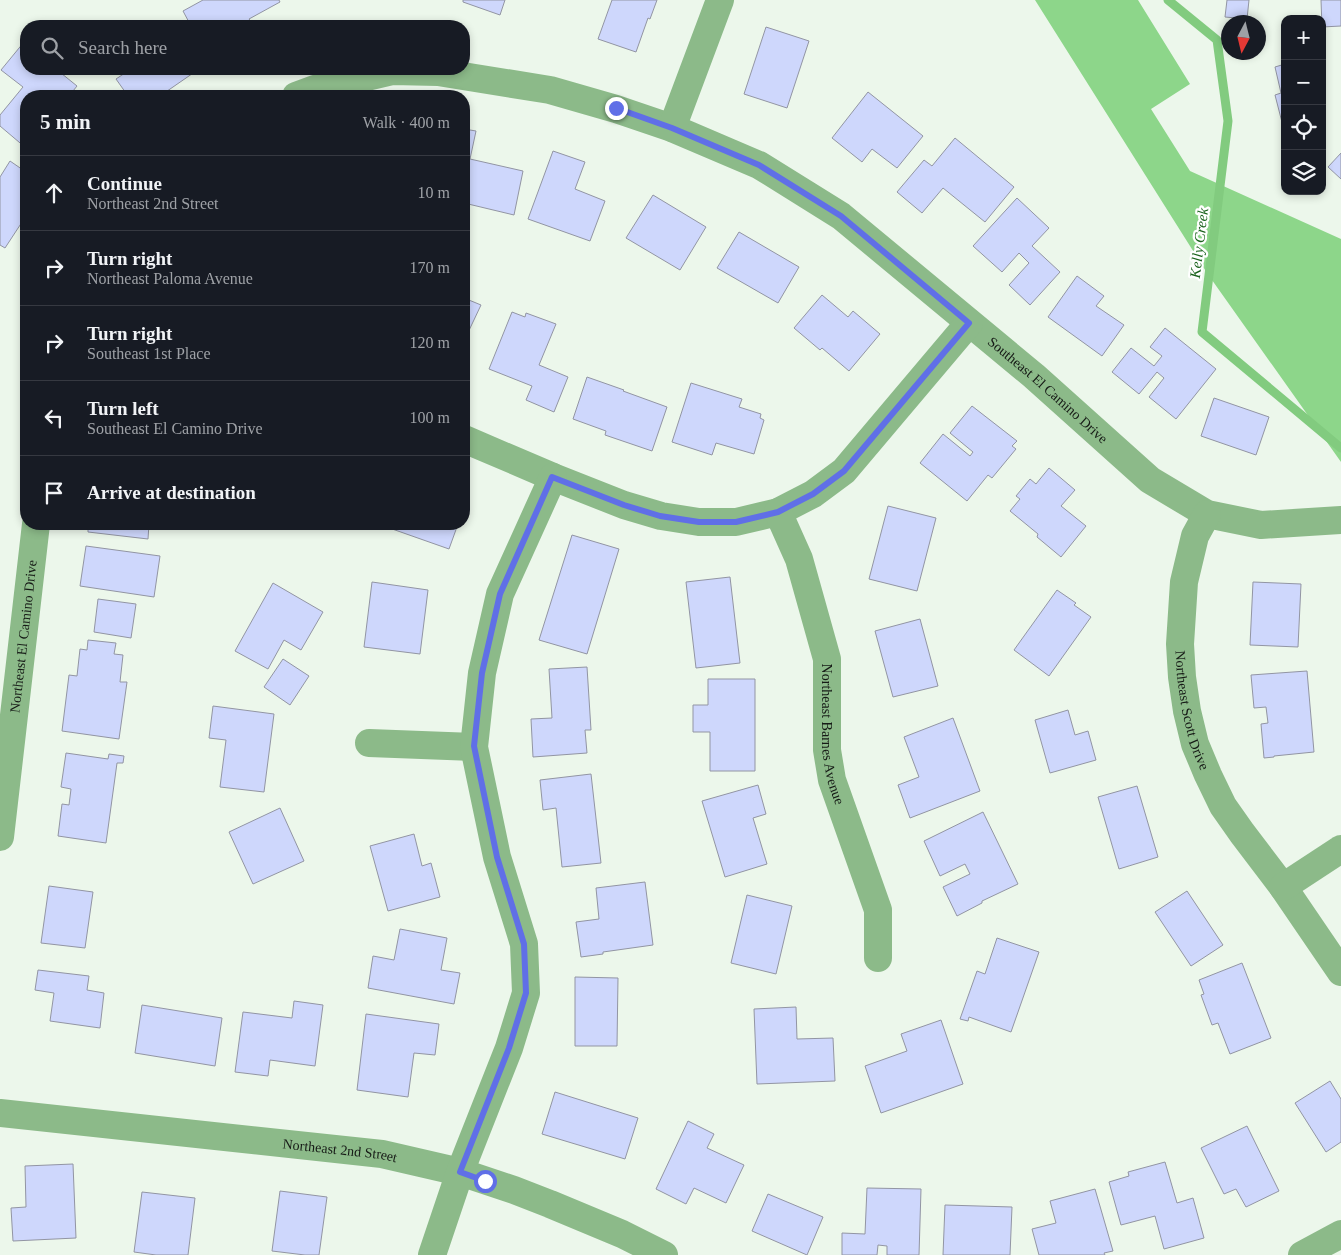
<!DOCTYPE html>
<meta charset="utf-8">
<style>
:root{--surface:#171b24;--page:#20242c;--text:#f1f3f6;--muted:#9ea1a6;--line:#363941}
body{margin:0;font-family:"Times New Roman",serif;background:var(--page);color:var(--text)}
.controls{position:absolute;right:15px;top:15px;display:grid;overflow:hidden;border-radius:10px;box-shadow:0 2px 8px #0003}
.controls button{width:45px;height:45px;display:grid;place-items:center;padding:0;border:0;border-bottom:1px solid var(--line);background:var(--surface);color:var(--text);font:25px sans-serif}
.compass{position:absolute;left:1221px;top:15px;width:45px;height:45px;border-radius:50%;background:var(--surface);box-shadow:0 2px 8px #0003;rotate:187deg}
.stop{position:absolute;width:15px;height:15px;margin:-11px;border:4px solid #606fe7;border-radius:50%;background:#fff}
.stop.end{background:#606fe7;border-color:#fff;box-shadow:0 1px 5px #0008}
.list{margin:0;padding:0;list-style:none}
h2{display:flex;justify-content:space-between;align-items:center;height:65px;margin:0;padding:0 20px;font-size:21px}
h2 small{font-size:16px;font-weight:400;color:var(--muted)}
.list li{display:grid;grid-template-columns:32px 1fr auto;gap:15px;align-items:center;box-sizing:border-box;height:75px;padding:0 20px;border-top:1px solid var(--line)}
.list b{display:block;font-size:19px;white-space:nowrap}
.list p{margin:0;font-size:16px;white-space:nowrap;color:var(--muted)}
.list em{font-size:16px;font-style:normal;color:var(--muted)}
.icon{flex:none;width:28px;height:28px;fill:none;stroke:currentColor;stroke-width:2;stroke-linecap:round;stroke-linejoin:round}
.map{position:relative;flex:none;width:1341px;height:1255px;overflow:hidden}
.search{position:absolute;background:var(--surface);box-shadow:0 2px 8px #0003;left:20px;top:20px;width:450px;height:55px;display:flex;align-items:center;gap:12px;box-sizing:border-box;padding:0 18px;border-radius:20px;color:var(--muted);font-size:19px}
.panel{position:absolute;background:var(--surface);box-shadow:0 2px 8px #0003;left:20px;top:90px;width:450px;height:440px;border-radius:20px}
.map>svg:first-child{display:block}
.forest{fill:#8dd68a}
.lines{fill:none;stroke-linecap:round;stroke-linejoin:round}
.stream{stroke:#82cb7f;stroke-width:9}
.building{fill:#ced7fc;stroke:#9295a3}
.minor{stroke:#8cba89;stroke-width:28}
.route{stroke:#606fe7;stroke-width:6}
.labels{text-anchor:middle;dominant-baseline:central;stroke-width:4.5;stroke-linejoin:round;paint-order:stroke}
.street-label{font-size:14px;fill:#161a16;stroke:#fff}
.water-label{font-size:15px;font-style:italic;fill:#1a631c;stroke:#fff}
</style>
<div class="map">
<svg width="1341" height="1255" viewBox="0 0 1341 1255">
<rect width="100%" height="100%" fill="#ecf7eb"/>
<path class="forest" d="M1035,0h103l52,84 -39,25 39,62 151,68v223l-134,-189z"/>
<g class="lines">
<path class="stream" d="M1168,0l49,40 11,81 -26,211 139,116"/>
</g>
<path class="building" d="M203,0h76l1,2 -31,17 4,5 -3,2h-59l-8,-15z
M463,0h42l-5,15 -37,-13z
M612,0h45l-7,19 -2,-1 -12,34 -38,-13z
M1227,0h22l-2,19 -22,-2z
M1321,0h20v26l-19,1z
M766,27l43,14 -22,67 -43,-14z
M24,42l2,2v25h30l21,17 -8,10h-43v52l-26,-22v-11l23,-28 -22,-17z
M1285,64v70l-10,-39 6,-2 -6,-26z
M131,69h68l-39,27h-32l-12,-17z
M868,92l55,44 -26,32 -25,-19 -10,13 -30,-24z
M464,129l12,2 -6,28 53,12 -9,44 -50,-12z
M955,138l59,49 -29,35 -42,-34 -21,25 -25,-21 27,-32 8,6z
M553,151l32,11 -10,27 30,12 -15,40 -62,-22z
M1341,153v26l-13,-12z
M10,161l16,11v44l-21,32 -5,-3v-68z
M653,195l53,32 -26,43 -54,-32z
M1017,198l32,30 -17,18 28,26 -30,33 -21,-20 20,-22 -10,-10 -17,19 -29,-26z
M739,232l60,35 -21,36 -61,-35z
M1077,276l27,20 -8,10 28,19 -22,31 -54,-39z
M822,295l26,22 5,-6 27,23 -31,37 -27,-23 -2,2 -26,-22z
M464,298l17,7 -17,36z
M512,312l13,5 1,-4 30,11 -17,41 29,12 -14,35 -28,-12 6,-14 -43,-17z
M1165,328l51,41 -40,50 -27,-22 15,-19 -7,-6 -18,22 -27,-22 19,-24 23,18 8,-10 -12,-9z
M587,377l37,13 -1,1 44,16 -15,44 -47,-16 1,-4 -33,-12z
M691,383l51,16 -3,8 22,7 -1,4 4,2 -10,34 -38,-11 -4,12 -40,-13z
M1214,398l55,19 -13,38 -55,-19z
M972,406l45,35 -5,5 4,3 -24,29 -4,-3 -21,26 -47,-38 23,-29 27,22 3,-4 -23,-19z
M1049,468l26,22 -14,16 25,20 -25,31 -24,-20 1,-3 -28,-23 10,-12 -4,-3 14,-17 6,5z
M888,506l48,12 -19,73 -48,-12z
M88,524h61l-1,15 -60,-7z
M378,524h80l-9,25z
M572,535l47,14 -32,105 -48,-14z
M86,546l74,10 -6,41 -74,-11z
M730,577l10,86 -44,5 -10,-86z
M372,582l56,8 -8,64 -56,-7z
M1253,582l48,2 -3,63 -48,-2z
M273,583l50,29 -22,38 -17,-10 -16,29 -33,-18z
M1057,590l19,13 -2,2 17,12 -42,59 -35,-26z
M98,599l38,5 -5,34 -37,-6z
M920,619l18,67 -45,11 -18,-66z
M88,640l28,3 -2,11 9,1 -3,27h7l-8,57 -57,-8 7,-56 8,1 3,-27 7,1z
M283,659l26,17 -19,29 -26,-18z
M587,667l4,63h-6l2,23 -54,4 -2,-38 21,-1 -3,-49z
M1307,671l7,81 -40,4v1l-10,1 -3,-34 7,-1 -2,-16 -12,1 -3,-33z
M708,679h47v92h-45v-39h-17v-27h15z
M213,706l61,8 -10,78 -44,-5 6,-47 -17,-2z
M1068,710l7,25 13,-4 8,29 -46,13 -15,-53z
M953,718l27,73 -70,27 -12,-33 21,-8 -15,-40z
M66,753l42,6 1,-5 15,2 -1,7h-6l-11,80 -48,-7 4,-32 7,1 2,-16 -10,-2z
M591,774l10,89 -39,4 -6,-59 -13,2 -3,-30z
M758,785l8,29 -13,4 14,46 -42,13 -23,-76z
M1137,786l21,71 -39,12 -21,-72z
M280,808l24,53 -51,23 -24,-52z
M983,812l35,72 -36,17v2l-25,13 -14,-29 27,-13 -5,-10 -25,12 -16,-35z
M414,834l8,32 9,-3 9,34 -52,14 -18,-65z
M645,882l8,63 -50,7v2l-22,3 -5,-35 23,-3 -3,-31z
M49,886l44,6 -8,56 -44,-5z
M1187,891l36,54 -32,21 -36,-54z
M747,895l45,11 -16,68 -45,-11z
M400,929l47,9 -6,32 19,3 -6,31 -86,-16 5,-32 21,4z
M997,938l42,14 -28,80 -42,-15 -1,4 -8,-2 17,-48 8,3z
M1242,963l29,75 -41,16 -12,-31 -6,2 -11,-30 3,-1 -5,-14z
M38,970l51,6 -2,14 17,3 -4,35 -50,-7 4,-28 -19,-3z
M575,977l43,1 -1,68h-42z
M294,1001l29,4 -8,61 -45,-6 -2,16 -33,-4 8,-60 49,6z
M142,1005l80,13 -7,48 -80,-13z
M796,1007l1,32 36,-1 2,43 -78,3 -3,-75z
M366,1014l73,10 -4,31 -21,-2 -6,44 -51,-7z
M941,1020l22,64 -82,29 -16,-47 42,-15 -6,-17z
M1330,1081l11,18v43l-15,10 -31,-49z
M555,1092l83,26 -13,41 -83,-25z
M688,1121l26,13 -7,14 37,17 -18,38 -32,-15 -8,16 -30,-15z
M1247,1126l32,65 -33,16 -10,-18 -12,5 -23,-46z
M1165,1162l12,41 16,-5 11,40 -40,11 -9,-33 -34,9 -12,-43 20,-6 -1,-4z
M73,1164l3,74 -63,3 -2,-33 15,-1 -1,-41z
M867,1188l54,1 -2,66h-32v-9l-9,-1 -1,10h-35v-22l23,1z
M1095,1189l18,62 -9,2 1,2h-66l-7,-26 24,-6 -6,-22z
M280,1191l47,6 -8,58h-14l-33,-4z
M142,1192l53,6 -7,57h-32l-22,-3z
M768,1194l55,23 -16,38 -55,-24z
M945,1205l67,2 -2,48h-67z"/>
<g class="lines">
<g class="minor">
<path id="s1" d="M296,96l19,-7 77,-18 46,1 112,18 66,19 56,19 87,37 82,51 193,160 116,104 57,34 54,11 80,-5"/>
<path d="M672,128l48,-128"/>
<path d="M464,439l89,38 71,28 37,11 38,6h37l42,-10 35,-18 31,-23 125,-148"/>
<path id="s2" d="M778,512l21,47 28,100v91l5,30 46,130v48"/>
<path id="s3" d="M1207,514l-12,22 -11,46 -4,62 2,33 5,34 8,33 13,31 15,31 19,27 41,54 58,85"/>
<path d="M369,743l105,4"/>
<path id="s4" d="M0,837l36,-313"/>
<path d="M1283,887l58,-38"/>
<path id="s5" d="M0,1113l382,41 78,18 54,18 36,14 72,30 42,21"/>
<path d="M432,1255l28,-83 49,-124 17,-55 -2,-49 -27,-87 -23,-110 8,-74 18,-79 53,-117"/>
<path d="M1302,1255l39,-21"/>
</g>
</g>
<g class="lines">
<path class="route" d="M485,1181l-25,-9 49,-124 17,-55 -2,-49 -27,-87 -23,-111 8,-73 18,-79 52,-117 72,28 36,11 39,6h37l42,-10 35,-18 31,-23 125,-148 -128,-107 -82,-51 -87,-37 -56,-20"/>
</g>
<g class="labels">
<g class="street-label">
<text stroke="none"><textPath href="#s1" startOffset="848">Southeast El Camino Drive</textPath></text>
<text stroke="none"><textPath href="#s4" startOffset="202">Northeast El Camino Drive</textPath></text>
<text stroke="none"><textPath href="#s3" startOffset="202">Northeast Scott Drive</textPath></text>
<text stroke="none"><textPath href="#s2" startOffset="231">Northeast Barnes Avenue</textPath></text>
<text stroke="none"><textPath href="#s5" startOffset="342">Northeast 2nd Street</textPath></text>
</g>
<g class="water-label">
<text transform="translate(1199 243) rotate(-83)">Kelly Creek</text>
</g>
</g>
</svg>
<div class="controls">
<button>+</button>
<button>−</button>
<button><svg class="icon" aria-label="locate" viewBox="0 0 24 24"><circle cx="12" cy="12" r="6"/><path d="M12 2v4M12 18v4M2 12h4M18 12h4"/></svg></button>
<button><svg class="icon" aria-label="layers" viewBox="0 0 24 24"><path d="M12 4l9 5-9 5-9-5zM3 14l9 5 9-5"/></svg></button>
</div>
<svg class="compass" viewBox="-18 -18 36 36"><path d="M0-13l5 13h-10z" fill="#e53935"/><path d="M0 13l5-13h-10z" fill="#9ea1a6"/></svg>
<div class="stop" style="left:485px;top:1181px"></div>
<div class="stop end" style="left:616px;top:108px"></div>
<div class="search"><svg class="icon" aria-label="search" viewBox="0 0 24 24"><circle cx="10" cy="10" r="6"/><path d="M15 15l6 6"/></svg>Search here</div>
<section class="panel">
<h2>5 min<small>Walk · 400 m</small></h2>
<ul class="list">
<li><svg class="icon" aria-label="ahead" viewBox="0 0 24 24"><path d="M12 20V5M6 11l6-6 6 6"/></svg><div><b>Continue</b><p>Northeast 2nd Street</p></div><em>10 m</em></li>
<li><svg class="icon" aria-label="right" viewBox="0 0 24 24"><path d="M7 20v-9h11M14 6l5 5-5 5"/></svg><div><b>Turn right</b><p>Northeast Paloma Avenue</p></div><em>170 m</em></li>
<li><svg class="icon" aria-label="right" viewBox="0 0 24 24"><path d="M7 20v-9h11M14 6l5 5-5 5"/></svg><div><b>Turn right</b><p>Southeast 1st Place</p></div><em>120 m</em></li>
<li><svg class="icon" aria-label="left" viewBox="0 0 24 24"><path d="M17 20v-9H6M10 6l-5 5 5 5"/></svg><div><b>Turn left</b><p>Southeast El Camino Drive</p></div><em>100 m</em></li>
<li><svg class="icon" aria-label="arrive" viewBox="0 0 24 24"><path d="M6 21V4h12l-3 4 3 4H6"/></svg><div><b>Arrive at destination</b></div></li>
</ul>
</section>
</div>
